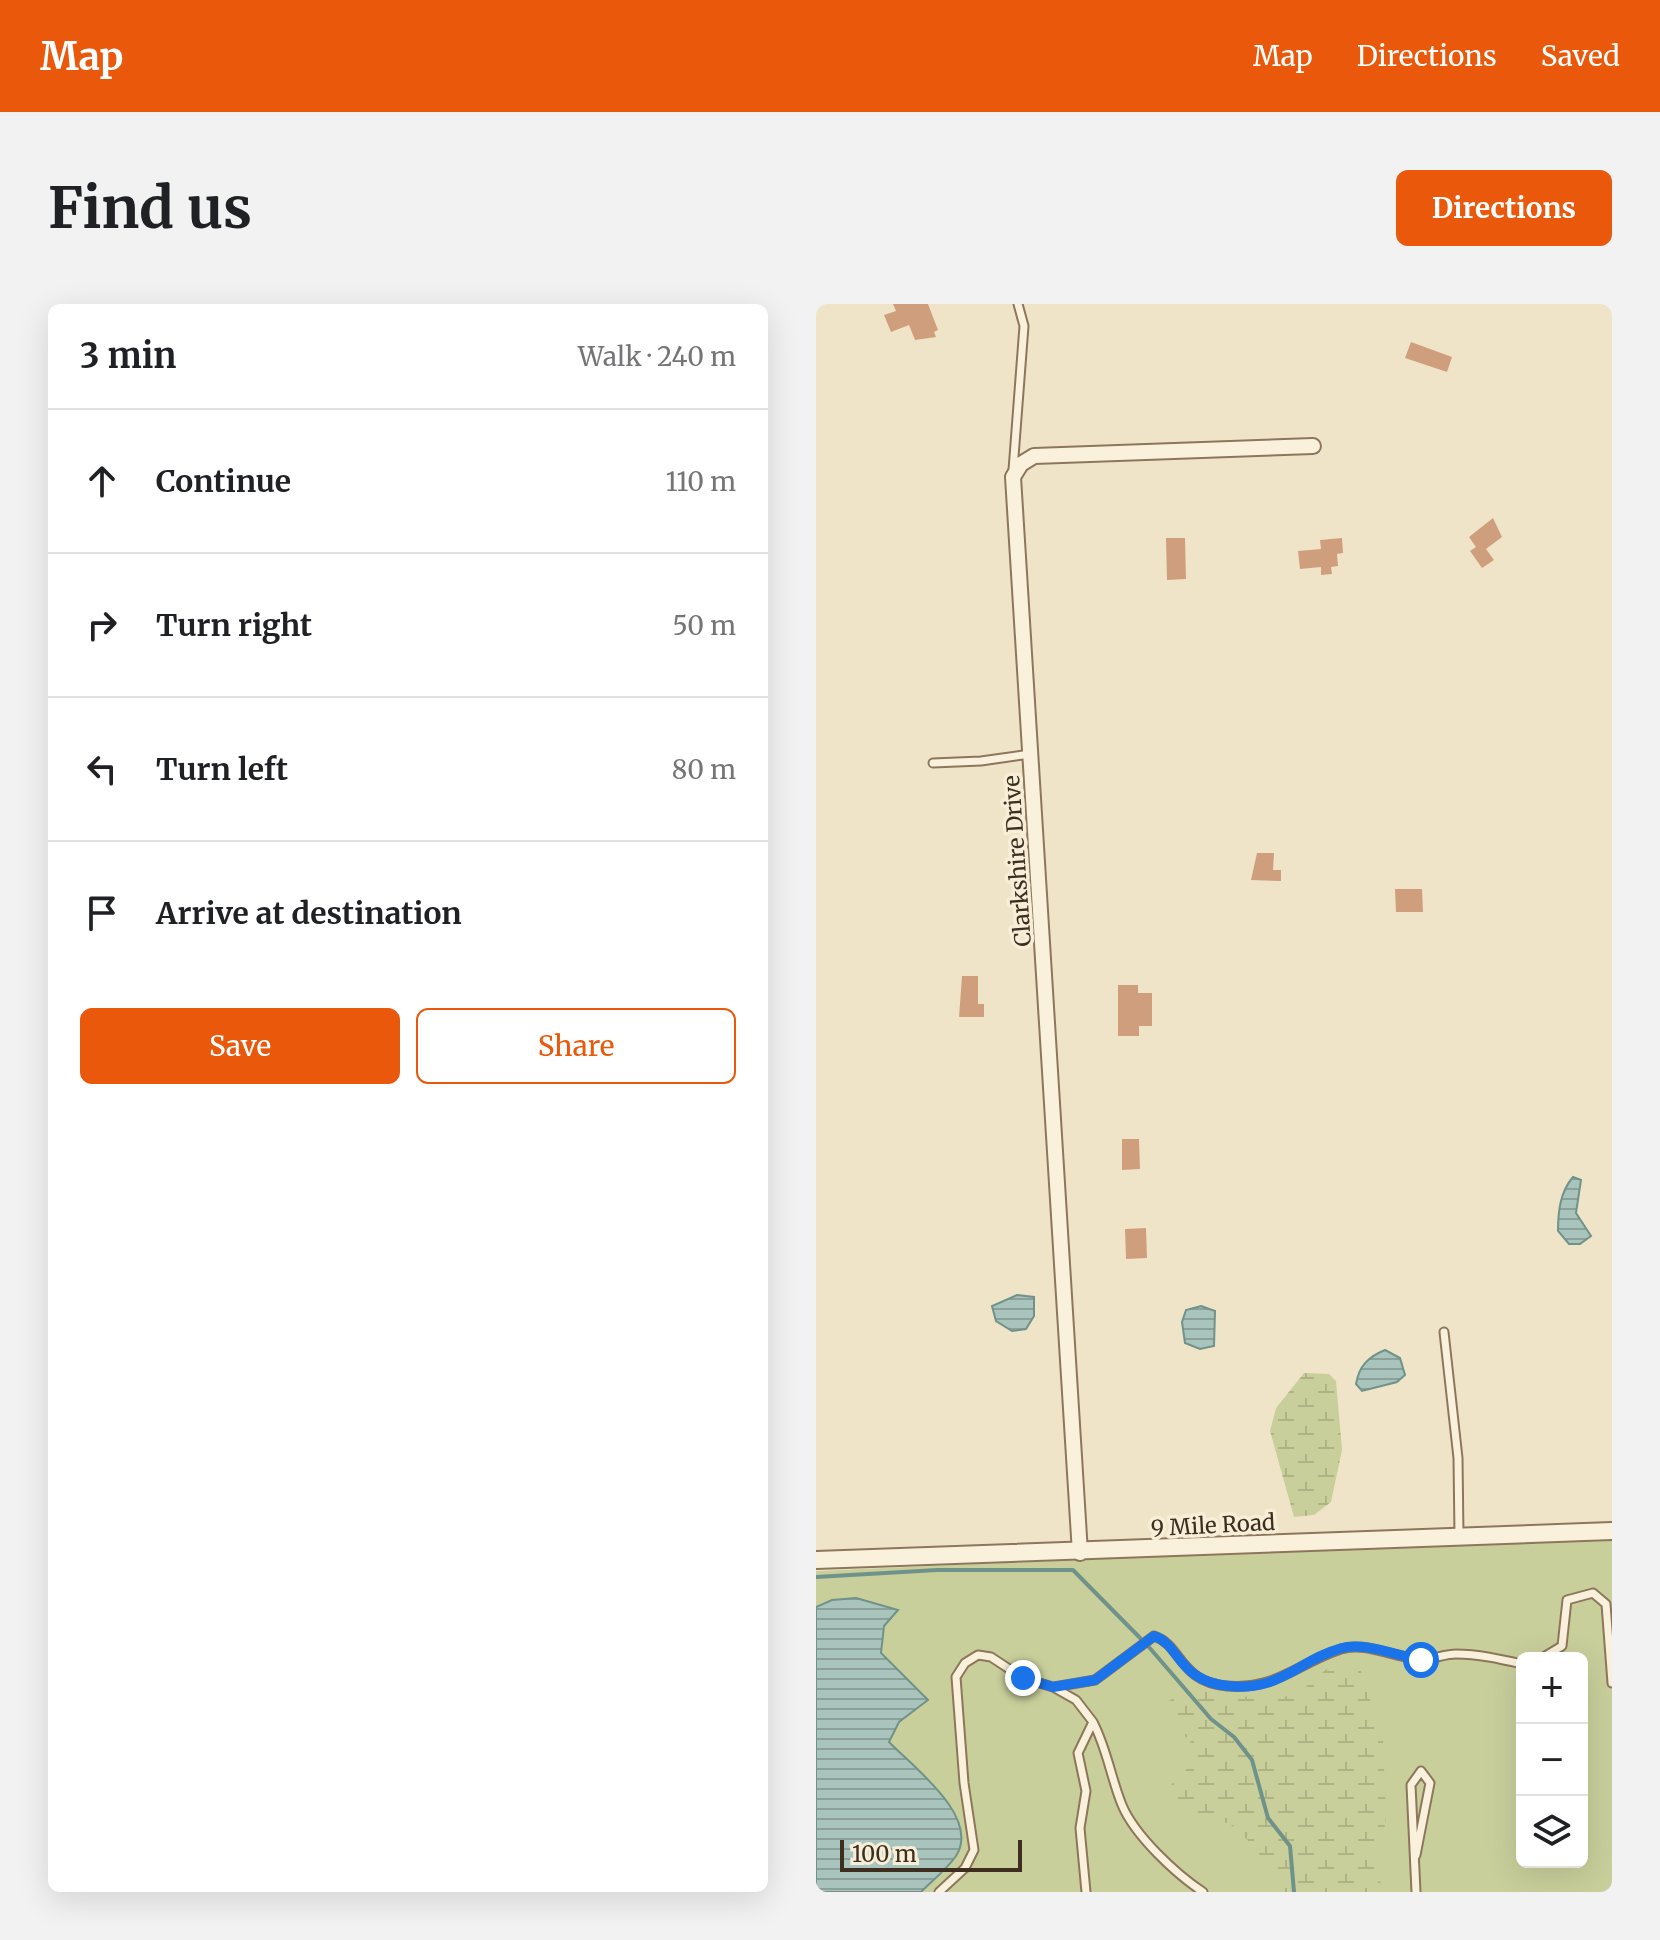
<!DOCTYPE html>
<meta charset="utf-8">
<style>
:root{--surface:#fff;--page:#f2f2f2;--text:#202124;--muted:#757577;--line:#e0e0e0;--accent:#ea580c}
body{margin:0;font-family:Merriweather,serif;background:var(--page);color:var(--text)}
.controls{position:absolute;right:24px;bottom:24px;display:grid;overflow:hidden;border-radius:12px;box-shadow:0 8px 32px #0002}
.controls button{width:72px;height:72px;display:grid;place-items:center;padding:0;border:0;border-bottom:2px solid var(--line);background:var(--surface);color:var(--text);font:40px sans-serif}
.scale{position:absolute;left:24px;bottom:20px;width:182px;box-sizing:border-box;padding-left:8px;border:4px solid #3d2e20;border-top:0;font-size:22px;line-height:28px;white-space:nowrap;color:#3d2e20;-webkit-text-stroke:6px #f7eed8;paint-order:stroke}
.stop{position:absolute;width:24px;height:24px;margin:-18px;border:6px solid #1a73e8;border-radius:50%;background:#fff}
.stop.end{background:#1a73e8;border-color:#fff;box-shadow:0 2px 8px #0008}
.list{margin:0;padding:0;list-style:none}
h2{display:flex;justify-content:space-between;align-items:center;height:104px;margin:0;padding:0 32px;font-size:34px}
h2 small{font-size:26px;font-weight:400;color:var(--muted)}
.list li{display:grid;grid-template-columns:52px 1fr auto;gap:24px;align-items:center;box-sizing:border-box;height:144px;padding:0 32px;border-top:2px solid var(--line)}
.list b{display:block;font-size:30px;white-space:nowrap}
.list em{font-size:26px;font-style:normal;color:var(--muted)}
.actions{display:flex;gap:16px;padding:24px 32px}
.actions a{flex:1;padding:18px 0;border:2px solid var(--accent);border-radius:12px;text-align:center;font-size:28px;color:var(--accent)}
.actions .main{background:var(--accent);color:#fff}
.icon{flex:none;width:44px;height:44px;fill:none;stroke:currentColor;stroke-width:2;stroke-linecap:round;stroke-linejoin:round}
.map{position:relative;flex:none;width:796px;height:1588px;overflow:hidden;border-radius:12px}
header{display:flex;align-items:center;gap:48px;box-sizing:border-box;height:112px;padding:0 40px;background:var(--accent);color:#fff}
header strong{font-size:38px}
nav{display:flex;gap:44px;margin-inline-start:auto;font-size:28px}
.intro{display:flex;align-items:center;justify-content:space-between;box-sizing:border-box;height:192px;padding:0 48px}
h1{margin:0;font-size:56px}
.button{padding:20px 36px;border-radius:12px;background:var(--accent);color:#fff;font-size:28px;font-weight:700}
main{display:flex;gap:48px;padding:0 48px}
aside{flex:1;background:var(--surface);border-radius:12px;box-shadow:0 8px 32px #0002}
.map>svg:first-child{display:block}
.green{fill:#c9cf9b;fill-rule:evenodd}
.wetland{fill:url(#wetland-marsh)}
.water{fill:url(#water-rules);stroke:#6f938a;stroke-width:2}
.lines{fill:none;stroke-linecap:round;stroke-linejoin:round}
.stream{stroke:#6f938a;stroke-width:4}
.building{fill:#cf9f7d}
.service-casing{stroke:#8d765c;stroke-width:11}
.minor-casing{stroke:#8d765c;stroke-width:18}
.tertiary-casing{stroke:#8d765c;stroke-width:20}
.service{stroke:#faf1dc;stroke-width:7}
.minor{stroke:#faf1dc;stroke-width:14}
.tertiary{stroke:#faf1dc;stroke-width:16}
.route{stroke:#1a73e8;stroke-width:10}
.labels{text-anchor:middle;dominant-baseline:central;stroke-width:7;stroke-linejoin:round;paint-order:stroke}
.street-label{font-size:22px;fill:#3d2e20;stroke:#f7eed8}
</style>
<header>
<strong>Map</strong>
<nav><a>Map</a><a>Directions</a><a>Saved</a></nav>
</header>
<div class="intro"><h1>Find us</h1><a class="button">Directions</a></div>
<main>
<aside>
<h2>3 min<small>Walk · 240 m</small></h2>
<ul class="list">
<li><svg class="icon" aria-label="ahead" viewBox="0 0 24 24"><path d="M12 20V5M6 11l6-6 6 6"/></svg><div><b>Continue</b></div><em>110 m</em></li>
<li><svg class="icon" aria-label="right" viewBox="0 0 24 24"><path d="M7 20v-9h11M14 6l5 5-5 5"/></svg><div><b>Turn right</b></div><em>50 m</em></li>
<li><svg class="icon" aria-label="left" viewBox="0 0 24 24"><path d="M17 20v-9H6M10 6l-5 5 5 5"/></svg><div><b>Turn left</b></div><em>80 m</em></li>
<li><svg class="icon" aria-label="arrive" viewBox="0 0 24 24"><path d="M6 21V4h12l-3 4 3 4H6"/></svg><div><b>Arrive at destination</b></div></li>
</ul>
<div class="actions"><a class="main">Save</a><a>Share</a></div>
</aside>
<div class="map">
<svg width="796" height="1588" viewBox="0 0 796 1588">
<defs>
<pattern id="wetland-marsh" width="20" height="14" patternUnits="userSpaceOnUse" patternTransform="scale(2)"><rect width="20" height="14" fill="#c9cf9b"/><path d="M1 5h8M5 5V1M11 12h8M15 12V8" fill="none" stroke="#aeb285"/></pattern>
<pattern id="water-rules" width="6" height="5" patternUnits="userSpaceOnUse" patternTransform="scale(2)"><rect width="6" height="5" fill="#a9c4bc"/><path d="M0 2.5h6" fill="none" stroke="#8ba098"/></pattern>
</defs>
<rect width="100%" height="100%" fill="#f0e4c8"/>
<path class="green" d="M796,1233v355h-796v-321zM706,1354h60v204h-60z"/>
<path class="wetland" d="M488,1069l25,1 7,7 6,69 -11,52 -17,13 -20,2 -24,-86 6,-23z
M524,1356l11,2 10,9 22,70 3,74 -3,25 -9,22 1,16 9,7 1,7h-100c-3,-11 -41,-59 -51,-65 -19,-13 -46,-12 -65,-27l-1,-12 28,-28v-12l-25,-27 -5,-18c40,-29 75,4 122,-7 20,-5 34,-27 52,-36z"/>
<path class="water" d="M757,873l8,3 -5,33 15,23 -11,8h-11l-11,-13c0,-19 2,-39 15,-54z
M201,991l17,2v19l-8,13 -14,2 -16,-10 -4,-15z
M385,1002l14,5 -1,35 -14,3 -15,-6 -3,-21 4,-12z
M569,1046l15,8 5,17 -8,7 -35,9 -6,-7c3,-18 12,-27 29,-34z
M40,1294l42,12 -14,16 -3,27 47,47 -29,22 -10,20c24,25 92,75 67,114 -9,13 -24,25 -35,36h-105v-285l16,-7z"/>
<g class="lines">
<path class="stream" d="M0,1273l121,-7h136l75,76 63,73 23,18 18,23 16,58 22,28 4,46"/>
</g>
<path class="building" d="M77,0h35l10,26 -4,2 2,5 -21,3 -6,-15 -18,7 -7,-17 12,-4z
M595,38l41,15 -5,15 -42,-14z
M677,214l9,19 -16,12 8,11 -12,8 -12,-17 6,-4 -7,-10z
M350,234h19l1,41 -19,1z
M526,234l1,15 -6,1 1,12 -7,1 1,7 -11,1v-8l-21,2 -2,-18 23,-2 -1,-9z
M441,549h17l-1,17h8v11l-30,-1z
M579,585h27l1,23h-27z
M146,672h16v28h6v13h-25z
M302,681h20v8h14v33h-13v10h-21z
M306,835h17l1,30 -18,1z
M330,924l1,30 -21,1 -1,-30z"/>
<g class="lines">
<defs>
<path id="service" d="M197,166l11,-144 -6,-22
M117,459l48,-2 49,-7
M628,1028l14,126 1,77
M726,1354l20,-12 5,-46 26,-7 13,11 6,79
M238,1383l41,-7 59,-44c28,9 25,46 73,50 50,4 71,-23 114,-37 24,-8 54,9 78,10 12,1 25,-5 37,-5 22,0 44,5 66,10
M277,1418c14,27 18,56 29,83 13,31 54,69 81,87
M600,1551l14,-72 -9,-12 -10,14 5,107
M123,1588l26,-24 9,-18 -10,-67 -8,-106 9,-14 13,-8 13,2 32,21 30,9 23,13 17,22 -15,31 8,38 -6,37 6,64"/>
<path id="minor" d="M264,1249l-67,-1076 8,-13 13,-8 279,-10"/>
<path id="tertiary" d="M0,1256l796,-29"/>
</defs>
<use href="#service" class="service-casing"/>
<use href="#minor" class="minor-casing"/>
<use href="#tertiary" class="tertiary-casing"/>
<use href="#service" class="service"/>
<use href="#minor" class="minor"/>
<use href="#tertiary" class="tertiary"/>
</g>
<g class="lines">
<path class="route" d="M207,1374l30,9 42,-7 59,-44c25,8 23,41 67,49 58,10 76,-25 121,-37 23,-6 57,8 79,12"/>
</g>
<g class="labels">
<g class="street-label">
<text transform="translate(201 557) rotate(-94)">Clarkshire Drive</text>
<text transform="translate(397 1221) rotate(-3)">9 Mile Road</text>
</g>
</g>
</svg>
<div class="controls">
<button>+</button>
<button>−</button>
<button><svg class="icon" aria-label="layers" viewBox="0 0 24 24"><path d="M12 4l9 5-9 5-9-5zM3 14l9 5 9-5"/></svg></button>
</div>
<div class="scale">100 m</div>
<div class="stop" style="left:605px;top:1356px"></div>
<div class="stop end" style="left:207px;top:1374px"></div>
</div>
</main>
